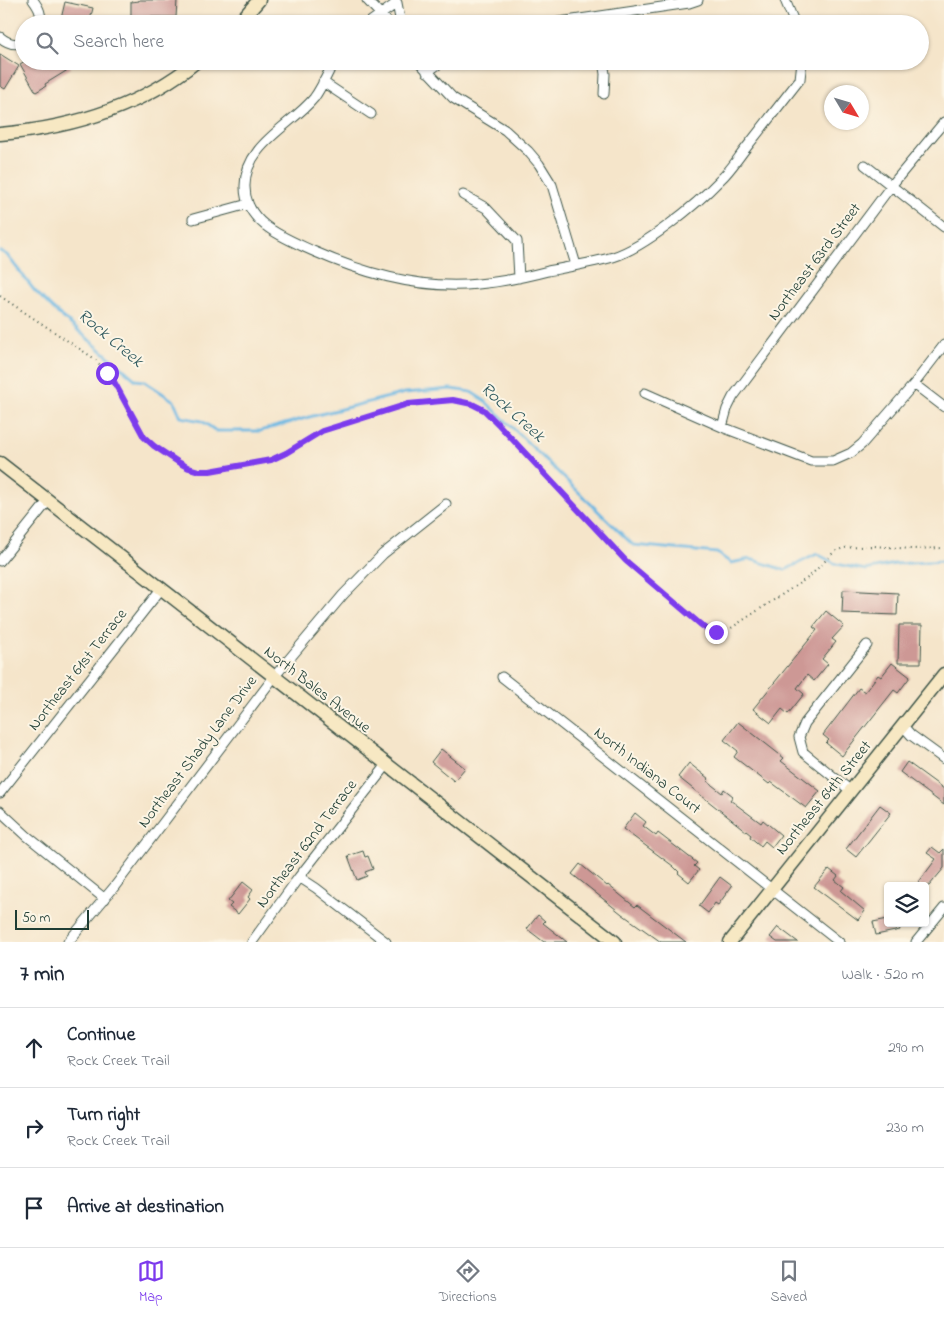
<!DOCTYPE html>
<meta charset="utf-8">
<style>
:root{--surface:#fff;--page:#f6f6f7;--text:#1f2937;--muted:#747a83;--line:#e0e1e3;--accent:#7c3aed}
body{margin:0;font-family:"Indie Flower",sans-serif;background:var(--page);color:var(--text)}
.controls{position:absolute;right:15px;bottom:15px;display:grid;overflow:hidden;border-radius:5px;box-shadow:0 1px 4px #0004}
.controls button{width:45px;height:45px;display:grid;place-items:center;padding:0;border:0;border-bottom:1px solid var(--line);background:var(--surface);color:var(--text);font:25px sans-serif}
.compass{position:absolute;left:824px;top:85px;width:45px;height:45px;border-radius:50%;background:var(--surface);box-shadow:0 1px 4px #0004;rotate:128deg}
.scale{position:absolute;left:15px;bottom:12px;width:74px;box-sizing:border-box;padding-left:5px;border:2px solid #1f3d34;border-top:0;font-size:14px;line-height:18px;white-space:nowrap;color:#1f3d34;-webkit-text-stroke:4px #fcf5e5;paint-order:stroke}
.stop{position:absolute;width:15px;height:15px;margin:-11px;border:4px solid #7c3aed;border-radius:50%;background:#fff}
.stop.end{background:#7c3aed;border-color:#fff;box-shadow:0 1px 5px #0008}
.list{margin:0;padding:0;list-style:none}
h2{display:flex;justify-content:space-between;align-items:center;height:65px;margin:0;padding:0 20px;font-size:21px}
h2 small{font-size:16px;font-weight:400;color:var(--muted)}
.list li{display:grid;grid-template-columns:32px 1fr auto;gap:15px;align-items:center;box-sizing:border-box;height:80px;padding:0 20px;border-top:1px solid var(--line)}
.list b{display:block;font-size:19px;white-space:nowrap}
.list p{margin:0;font-size:16px;white-space:nowrap;color:var(--muted)}
.list em{font-size:16px;font-style:normal;color:var(--muted)}
.icon{flex:none;width:28px;height:28px;fill:none;stroke:currentColor;stroke-width:2;stroke-linecap:round;stroke-linejoin:round}
.map{position:relative;flex:none;width:944px;height:942px;overflow:hidden}
.search{position:absolute;background:var(--surface);box-shadow:0 1px 4px #0004;left:15px;right:15px;top:15px;height:55px;display:flex;align-items:center;gap:12px;box-sizing:border-box;padding:0 18px;border-radius:28px;color:var(--muted);font-size:19px}
.sheet{height:305px;background:var(--surface)}
nav{display:flex;justify-content:space-around;align-items:center;box-sizing:border-box;height:70px;border-top:1px solid var(--line);background:var(--surface);font-size:14px;color:var(--muted)}
nav a{display:grid;justify-items:center;gap:2px}
nav .on{color:var(--accent)}
.map>svg:first-child{display:block}
.lines{fill:none;stroke-linecap:round;stroke-linejoin:round}
.stream{stroke:#68b5e2;stroke-width:3}
.building{fill:#cd9895}
.street-casing{stroke:#3f564a;stroke-width:11}
.secondary-casing{stroke:#3f564a;stroke-width:15}
.path{stroke:#3f564a;stroke-width:2;stroke-dasharray:1 4;stroke-linecap:butt}
.street{stroke:#fff;stroke-width:9}
.secondary{stroke:#f7e8c3;stroke-width:12}
.route{stroke:#7c3aed;stroke-width:6}
.labels{text-anchor:middle;dominant-baseline:central;stroke-width:4;stroke-linejoin:round;paint-order:stroke}
.street-label{font-size:16px;fill:#1f3d34;stroke:#fcf5e5}
.water-label{font-size:18px;font-style:italic;fill:#315b60;stroke:#fcf5e5}
</style>
<div class="map">
<svg width="944" height="942" viewBox="0 0 944 942">
<rect width="100%" height="100%" fill="#fcf5e5"/>
<filter id="ink" filterUnits="userSpaceOnUse"><feTurbulence type="fractalNoise" baseFrequency=".02" numOctaves="2"/><feDisplacementMap in="SourceGraphic" scale="10" xChannelSelector="R" yChannelSelector="G"/><feConvolveMatrix kernelMatrix="1 2 1 2 8 2 1 2 1" color-interpolation-filters="sRGB"/></filter>
<filter id="wash" filterUnits="userSpaceOnUse"><feTurbulence type="fractalNoise" baseFrequency=".0096" numOctaves="4" result="noise"/><feDisplacementMap in="SourceGraphic" scale="20" xChannelSelector="R" yChannelSelector="G"/><feGaussianBlur stdDeviation="1.12" result="paint"/><feColorMatrix in="noise" values="0 0 0 0 0 0 0 0 0 0 0 0 0 0 0 0 0 1.4 0 .05"/><feComposite in="paint" operator="in"/></filter>
<g filter="url(#wash)">
<rect width="100%" height="100%" fill="#f5e5ca"/>
<g class="lines">
<path class="stream" d="M0,251l7,4 27,35 19,19 83,71 8,1 30,20 7,16 21,4 14,10h44l53,-15 92,-23 46,-4 20,3 14,9 148,144 84,8 14,10 19,-4 35,11 32,-16 19,10 30,6 29,-6 49,-3"/>
</g>
<g id="blocks">
<path class="building" d="M139,0h38l-1,17h-45v-15l8,-1z
M65,2l28,6 -4,16h-11l-17,-5z
M0,54l19,12 -14,23 -5,-3z
M25,61h42l4,7 -26,16 1,2 -10,6 -16,-28z
M843,590l55,3 -1,22 -55,-2z
M826,611l18,15 -12,13 4,3 -14,17 6,5 -14,17 -7,-6 -10,13 7,6 -16,20 -6,-5 -11,14 -18,-14 64,-79 -4,-3z
M899,625h23l-1,38h-23z
M892,663l18,14 -12,16 -4,-3 -52,66 -16,-13 3,-3 -6,-5 36,-47 6,4 13,-17 3,2z
M738,722l46,36 -3,3 39,30 -14,17 -35,-26 -2,2 -35,-27 4,-6 -14,-11z
M441,749l24,19 -11,13 -23,-19z
M907,762l37,27v16l-44,-33z
M689,763l20,16 -2,2 15,12 2,-4 9,7 -3,4 31,23 2,-3 18,15 -9,12 -7,-6 -4,5 -11,-9 1,-2 -73,-58z
M880,805l11,8 -35,44 -10,-8z
M635,813l11,9 -3,4 13,10 2,-3 39,30 -3,3 5,4 -10,12 -11,-9 1,-1 -6,-6 -50,-37z
M932,847l8,6 4,-4v19l-15,18h-13l20,-27 -9,-6z
M363,851l2,6 3,-1 5,13 -8,3 2,4 -10,4 -9,-24z
M580,864l27,22 1,-1 27,22 2,-2 49,37h-25l-39,-28 -50,-40z
M829,869l9,7 -3,4 9,7 -3,4 24,20 -7,9 -44,-33z
M720,877l12,9 -14,19 -3,-2 -7,10 -9,-7z
M243,882l10,8 -5,7 2,2 -12,15 -9,-7 3,-3 -4,-3z
M538,915l7,6 -2,2 24,19h-23l-17,-13z
M888,919v4h10l2,7 -24,5 -3,-13z
M778,927l20,15h-21l-7,-5z"/>
</g>
</g>
<g filter="url(#ink)">
<use href="#blocks" fill-opacity="0" stroke="#3f564a" stroke-width="1"/>
<g class="lines">
<defs>
<path id="street" d="M33,0c6,8 9,14 7,24
M367,0l23,24
M395,0l2,3 4,21
M785,0l10,24
M367,24l30,-21
M546,24l143,-21 9,-3
M0,37c7,6 15,9 24,5
M334,61c-6,12 -12,26 -20,37 -23,28 -70,47 -69,89 0,37 40,51 68,64 52,23 108,39 165,33 24,-2 47,-7 70,-13 21,-4 43,-8 65,-14 32,-10 83,-52 107,-77 10,-9 18,-22 26,-32 18,-23 36,-46 54,-69l2,-18
M418,61l35,37 52,32 23,21 11,13 13,21 24,80
M603,61l2,13 -1,20
M427,72l16,-11
M323,82l48,32
M865,165l79,62
M463,195l23,13 31,33 2,37
M193,219l55,-15
M914,384l30,23
M645,393l77,34 89,34h22l18,-8 11,-9 52,-60 30,-39
M722,427l5,-18 6,-12 158,-211 53,-64
M0,561l48,-60
M502,677l337,265
M903,726l8,9 33,24
M851,791l-48,-39 -4,-15 6,-14 62,-78
M0,793l161,-204
M0,811l27,25 78,63
M299,877l17,11 70,54
M68,942l47,-56 159,-209 69,-82 40,-41 63,-50
M252,942l47,-65 87,-111
M916,942l28,-34"/>
<path id="secondary" d="M238,24l21,-24
M0,134c71,-6 141,-27 197,-73
M0,463l615,479
M730,942l214,-268"/>
</defs>
<use href="#street" class="street-casing"/>
<use href="#secondary" class="secondary-casing"/>
<path class="path" d="M0,296l95,63 17,20 32,58 22,18 23,13 10,3h11l61,-12 15,-6 37,-22 85,-27 45,-4 19,4 12,6 15,15 127,136 74,63 9,6 8,2 11,-2 81,-53 25,-25 9,-4 31,-2 37,3 33,-1"/>
<use href="#street" class="street"/>
<use href="#secondary" class="secondary"/>
</g>
</g>
<g class="lines" filter="url(#ink)">
<path class="route" d="M107,373l5,5 32,59 10,9 24,16 11,6 10,3h11l61,-11 15,-7 36,-22 86,-27 45,-4 19,4 12,6 15,15 127,136 74,63 8,6 8,2"/>
</g>
<g class="labels">
<g class="street-label">
<text transform="translate(815 262) rotate(-53)">Northeast 63rd Street</text>
<text transform="translate(78 670) rotate(-52)">Northeast 61st Terrace</text>
<text transform="translate(317 690) rotate(38)">North Bales Avenue</text>
<text transform="translate(198 752) rotate(-53)">Northeast Shady Lane Drive</text>
<text transform="translate(647 771) rotate(38)">North Indiana Court</text>
<text transform="translate(824 798) rotate(-51)">Northeast 64th Street</text>
<text transform="translate(307 844) rotate(-53)">Northeast 62nd Terrace</text>
</g>
<g class="water-label">
<text transform="translate(110 339) rotate(40)">Rock Creek</text>
<text transform="translate(512 413) rotate(42)">Rock Creek</text>
</g>
</g>
</svg>
<div class="controls">
<button><svg class="icon" aria-label="layers" viewBox="0 0 24 24"><path d="M12 4l9 5-9 5-9-5zM3 14l9 5 9-5"/></svg></button>
</div>
<svg class="compass" viewBox="-18 -18 36 36"><path d="M0-13l5 13h-10z" fill="#e53935"/><path d="M0 13l5-13h-10z" fill="#747a83"/></svg>
<div class="scale">50 m</div>
<div class="stop" style="left:107px;top:373px"></div>
<div class="stop end" style="left:716px;top:632px"></div>
<div class="search"><svg class="icon" aria-label="search" viewBox="0 0 24 24"><circle cx="10" cy="10" r="6"/><path d="M15 15l6 6"/></svg>Search here</div>
</div>
<section class="sheet">
<h2>7 min<small>Walk · 520 m</small></h2>
<ul class="list">
<li><svg class="icon" aria-label="ahead" viewBox="0 0 24 24"><path d="M12 20V5M6 11l6-6 6 6"/></svg><div><b>Continue</b><p>Rock Creek Trail</p></div><em>290 m</em></li>
<li><svg class="icon" aria-label="right" viewBox="0 0 24 24"><path d="M7 20v-9h11M14 6l5 5-5 5"/></svg><div><b>Turn right</b><p>Rock Creek Trail</p></div><em>230 m</em></li>
<li><svg class="icon" aria-label="arrive" viewBox="0 0 24 24"><path d="M6 21V4h12l-3 4 3 4H6"/></svg><div><b>Arrive at destination</b></div></li>
</ul>
</section>
<nav>
<a class="on"><svg class="icon" aria-label="map" viewBox="0 0 24 24"><path d="M3 6l6-2 6 2 6-2v14l-6 2-6-2-6 2zM9 4v14M15 6v14"/></svg>Map</a>
<a><svg class="icon" aria-label="directions" viewBox="0 0 24 24"><path d="M12 3l9 9-9 9-9-9zM9 14v-3h6M13 9l2 2-2 2"/></svg>Directions</a>
<a><svg class="icon" aria-label="saved" viewBox="0 0 24 24"><path d="M7 4h10v16l-5-4-5 4z"/></svg>Saved</a>
</nav>
